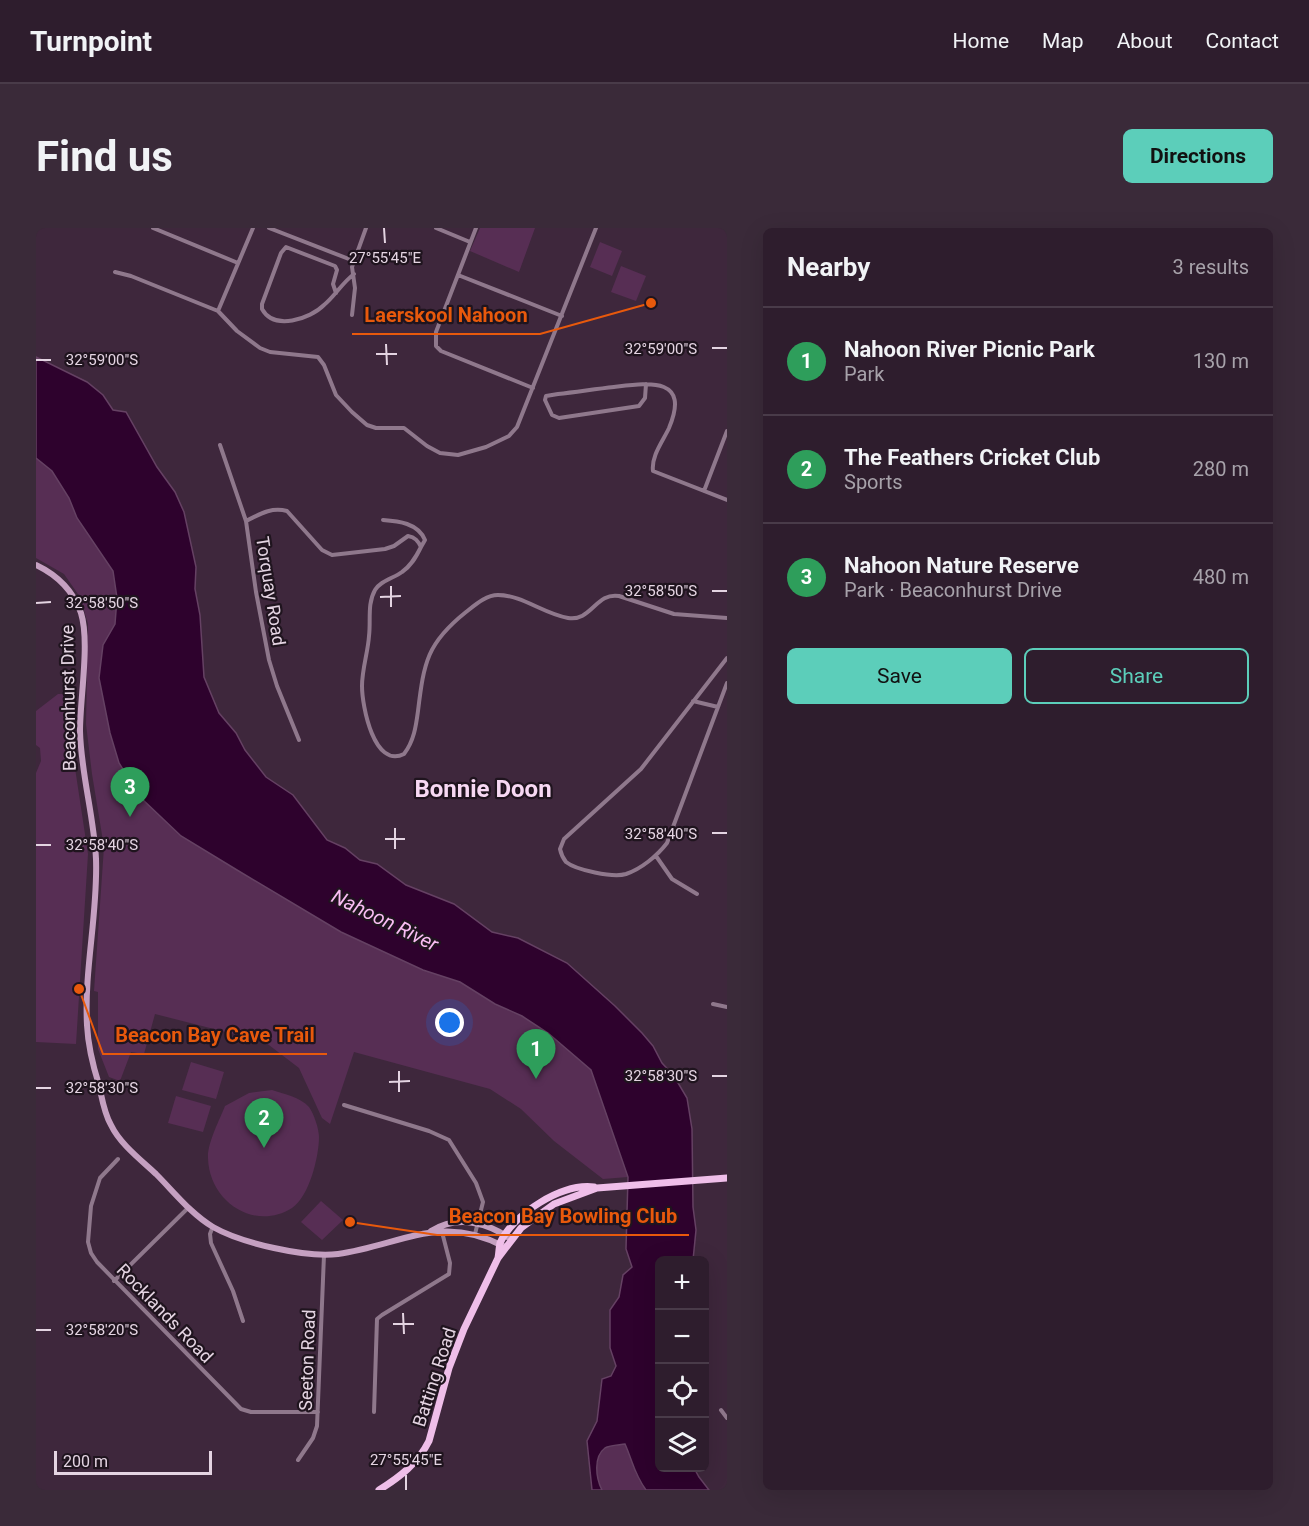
<!DOCTYPE html>
<meta charset="utf-8">
<style>
:root{--surface:#2e1d2d;--page:#3a2a39;--text:#f1f3f6;--muted:#a7a2aa;--line:#493b49;--accent:#5cceba}
body{margin:0;font-family:Roboto,sans-serif;background:var(--page);color:var(--text)}
.controls{position:absolute;right:18px;bottom:18px;display:grid;overflow:hidden;border-radius:9px;box-shadow:0 6px 24px #0002}
.controls button{width:54px;height:54px;display:grid;place-items:center;padding:0;border:0;border-bottom:2px solid var(--line);background:var(--surface);color:var(--text);font:30px sans-serif}
.scale{position:absolute;left:18px;bottom:15px;width:158px;box-sizing:border-box;padding-left:6px;border:3px solid #e4d4e2;border-top:0;font-size:16px;line-height:21px;white-space:nowrap;color:#e4d4e2;-webkit-text-stroke:4px #1f141e;paint-order:stroke}
.you{position:absolute;left:414px;top:795px;width:21px;height:21px;margin:-15px;border:4px solid #fff;border-radius:50%;background:#1a73e8;box-shadow:0 0 0 9px #1a73e833}
.badge{display:grid;place-items:center;width:39px;height:39px;border-radius:50%;background:var(--accent);color:#fff;font-size:20px;font-weight:700}
.pin{position:absolute;translate:-50% -50px;filter:drop-shadow(0 2px 3px #0008)}
.pin::after{content:'';position:absolute;top:32px;width:21px;height:18px;background:inherit;clip-path:polygon(0 0,100% 0,50% 100%)}
.list{margin:0;padding:0;list-style:none}
h2{display:flex;justify-content:space-between;align-items:center;height:78px;margin:0;padding:0 24px;font-size:26px}
h2 small{font-size:20px;font-weight:400;color:var(--muted)}
.list li{display:grid;grid-template-columns:39px 1fr auto;gap:18px;align-items:center;box-sizing:border-box;height:108px;padding:0 24px;border-top:2px solid var(--line)}
.list b{display:block;font-size:22px;white-space:nowrap}
.list p{margin:0;font-size:20px;white-space:nowrap;color:var(--muted)}
.list em{font-size:20px;font-style:normal;color:var(--muted)}
.actions{display:flex;gap:12px;padding:18px 24px}
.actions a{flex:1;padding:14px 0;border:2px solid var(--accent);border-radius:9px;text-align:center;font-size:21px;color:var(--accent)}
.actions .main{background:var(--accent);color:#111}
.icon{flex:none;width:33px;height:33px;fill:none;stroke:currentColor;stroke-width:2;stroke-linecap:round;stroke-linejoin:round}
.map{position:relative;flex:none;width:691px;height:1262px;overflow:hidden;border-radius:9px}
header{display:flex;align-items:center;gap:36px;box-sizing:border-box;height:84px;padding:0 30px;background:var(--surface);border-bottom:2px solid var(--line)}
header strong{font-size:28px}
nav{display:flex;gap:33px;margin-inline-start:auto;font-size:21px}
.intro{display:flex;align-items:center;justify-content:space-between;box-sizing:border-box;height:144px;padding:0 36px}
h1{margin:0;font-size:42px}
.button{padding:15px 27px;border-radius:9px;background:var(--accent);color:#111;font-size:21px;font-weight:700}
main{display:flex;gap:36px;padding:0 36px}
aside{flex:1;background:var(--surface);border-radius:9px;box-shadow:0 6px 24px #0002}
.map>svg:first-child{display:block}
.green{fill:#572e54}
.water{fill:#2e022d;stroke:#654163;stroke-width:1.5}
.lines{fill:none;stroke-linecap:round;stroke-linejoin:round}
.street{stroke:#8f788c;stroke-width:4}
.secondary{stroke:#c5a0c1;stroke-width:6}
.primary{stroke:#efbee9;stroke-width:7}
.ticks{fill:none;stroke:#e4d4e2;stroke-width:2}
.labels{text-anchor:middle;dominant-baseline:central;stroke-width:4.5;stroke-linejoin:round;paint-order:stroke}
.street-label{font-size:18px;fill:#e4d4e2;stroke:#1f141e}
.water-label{font-size:20px;font-style:italic;fill:#f9bdf3;stroke:#1f141e}
.district-label{font-size:24px;font-weight:bold;fill:#f7d8f3;stroke:#1f141e}
.ticks-label{font-size:15px;text-anchor:middle;fill:#e4d4e2;stroke:#1f141e;stroke-width:4.5;stroke-linejoin:round;paint-order:stroke}
.leader{fill:none;stroke:#e8590c;stroke-width:2}
.callout-dot{fill:#e8590c;stroke:#1f141e;stroke-width:2}
.callout-label{font-size:20px;text-anchor:middle;font-weight:bold;fill:#e8590c;stroke:#1f141e;stroke-width:4.5;stroke-linejoin:round;paint-order:stroke}
</style>
<header>
<strong>Turnpoint</strong>
<nav><a>Home</a><a>Map</a><a>About</a><a>Contact</a></nav>
</header>
<div class="intro"><h1>Find us</h1><a class="button">Directions</a></div>
<main>
<div class="map">
<svg width="691" height="1262" viewBox="0 0 691 1262">
<rect width="100%" height="100%" fill="#3e273c"/>
<path class="green" d="M444,0h55l-16,44 -49,-21z
M564,14l22,9 -10,25 -22,-9z
M585,38l25,10 -10,25 -25,-9z
M0,230l16,13 17,27 8,20 36,53 4,27 -2,26 -12,21 -4,33 11,55 9,30 62,73 160,96 82,38 37,12 35,22 27,12 26,17 43,37 37,107 -25,2 -49,-38 -33,-32 -31,-20 -136,-37 -24,72 -8,-6 -23,-50 -34,-26 -110,-28 -11,40 -13,-2 -11,29 -11,-4 -11,-28v-57l-4,-1 10,-144 -12,-73 -6,-50 2,-100 -8,-27 -16,-23 -28,-16z
M22,466h16l-1,28 2,46 13,86 -12,190 -40,-2v-269l5,-12 -1,-13 -4,-3v-34z
M155,834l33,10 -8,27 -34,-9z
M236,862c12,4 28,7 37,17 5,7 10,22 10,30 0,20 -10,60 -27,71 -38,24 -83,-7 -84,-50 -1,-14 12,-39 17,-52l24,-13z
M140,868l35,10 -8,26 -35,-9z
M285,973l22,19 -21,20 -21,-18z
M589,1216c8,18 9,31 21,46h-44c-5,-11 -10,-33 4,-42 4,-3 13,-3 19,-4z"/>
<path class="water" d="M0,129l51,25 16,13 10,15 13,2 31,55 18,25 9,20 12,55 -1,22 5,26 4,62 15,36 17,20 9,17 21,27 27,18 34,45 18,8 15,12 17,4 29,21 48,19 38,28 26,6 49,25 48,43 27,27 11,13 9,17 12,13 13,22 5,31 1,78 3,23 -3,30h-33v208h34l5,9 10,13h-63c-12,-16 -13,-28 -21,-46 -6,1 -15,1 -20,4 -12,9 -9,30 -3,42h-10l-5,-49 10,-20 5,-42 9,-3 5,-10 -6,-18v-38l9,-13 4,-22 9,-8 -6,-18 2,-72 -37,-107 -43,-37 -26,-17 -27,-12 -35,-22 -37,-12 -82,-38 -104,-62 -56,-34 -41,-39 -21,-34 -9,-30 -11,-55 4,-33 12,-21 2,-26 -4,-27 -36,-53 -8,-20 -17,-27 -16,-13z"/>
<g class="lines">
<path class="street" d="M117,0l85,35
M233,0l85,33
M400,0l34,14
M440,0l-40,104v14l5,5 92,37
M79,44l16,4 87,35 19,20 23,17 10,4 48,5 6,8 12,30 16,17 15,13 9,3h28l23,18 13,7 18,2 28,-8 23,-11 8,-9 79,-199
M422,47l104,41
M300,65l-3,-9 4,-14 -2,-4 -49,-19 -5,6 -19,51v5c12,22 48,10 62,-4 11,-9 18,-22 30,-31
M182,83l35,-83
M316,87l3,-27 -3,-21 14,-39
M610,156l-1,14 -6,8 -80,12 -7,-3 -7,-15 1,-4 12,-2c19,-2 37,-5 56,-7 34,-4 77,-11 55,41 -6,13 -18,28 -16,43l74,29
M184,217l26,76 10,71 13,68 8,26 22,54
M668,263l23,-60
M347,292c15,1 35,3 42,20l-4,7
M210,293c14,-7 25,-14 41,-10l35,39 10,5 53,-6 9,-3 14,-10c7,1 10,5 13,11 -5,10 -10,19 -19,25 -8,6 -22,9 -27,18 -8,14 -4,31 -6,46 -1,16 -7,33 -7,50 0,20 12,83 42,68 10,-13 12,-28 14,-43 6,-49 9,-68 48,-99 9,-7 20,-17 32,-17 24,0 46,19 70,23 23,4 28,-26 51,-22l55,18 53,4
M691,430l-86,111 -77,70 -4,10c1,5 3,9 6,13 10,8 47,16 60,12 15,-5 31,-18 41,-31l60,-160
M657,473l25,6
M620,628l16,23 25,15
M677,776l14,3
M308,877l85,26 20,9 27,43 7,19 -8,32
M82,931l-18,19 -9,28 -3,36 3,11 6,9 144,147 10,3h67
M177,998l-3,8 1,9 22,48 10,30
M78,1053l74,-73
M685,1182l6,8
M338,1184l3,-93 5,-4 67,-41 1,-11 -8,-31
M262,1232l15,-22 4,-12 7,-171"/>
<path class="secondary" d="M0,337c21,10 37,25 45,48 9,29 -1,85 -1,118 1,43 14,85 16,128 2,55 -12,110 -9,166 1,20 6,41 12,60 3,13 5,28 12,40 9,19 30,35 45,49 18,18 35,40 57,53 28,16 93,31 125,27 63,-9 102,-41 165,-8
M395,1003c26,-16 57,-9 81,9"/>
<path class="primary" d="M462,1030c1,-5 1,-11 2,-15 13,-29 62,-60 94,-56
M343,1262c21,-13 39,-27 50,-49l20,-73 15,-39 34,-71 23,-30 33,-24 43,-16 130,-10"/>
</g>
<path class="ticks" d="M348,0l1,15M350,116l1,21M676,120h15M340,126h21M0,132h15M355,358v21M676,363h15M344,369l21,-1M0,375l15,-1M359,600v21M676,605h15M349,611h20M0,617h15M363,843v21M676,848h15M353,854l21,-1M0,860h15M367,1085l1,21M357,1096h21M0,1102h15M370,1247v15"/>
<g class="labels">
<g class="street-label">
<text transform="translate(235 363) rotate(81)">Torquay Road</text>
<text transform="translate(32 470) rotate(-91)">Beaconhurst Drive</text>
<text transform="translate(129 1085) rotate(46)">Rocklands Road</text>
<text transform="translate(271 1132) rotate(-88)">Seeton Road</text>
<text transform="translate(398 1149) rotate(-72)">Batting Road</text>
</g>
<g class="water-label">
<text transform="translate(349 692) rotate(26)">Nahoon River</text>
</g>
<g class="district-label">
<text x="447" y="561">Bonnie Doon</text>
</g>
</g>
<g class="ticks-label">
<text x="349" y="35">27°55'45"E</text>
<text x="625" y="126">32°59'00"S</text>
<text x="66" y="137">32°59'00"S</text>
<text x="625" y="368">32°58'50"S</text>
<text x="66" y="380">32°58'50"S</text>
<text x="625" y="611">32°58'40"S</text>
<text x="66" y="622">32°58'40"S</text>
<text x="625" y="853">32°58'30"S</text>
<text x="66" y="865">32°58'30"S</text>
<text x="66" y="1107">32°58'20"S</text>
<text x="370" y="1237">27°55'45"E</text>
</g>
<path class="leader" d="M615 75L504 106H316M43 761L67 826H291M314 994L401 1007H653"/>
<g class="callout-dot">
<circle cx="615" cy="75" r="6"/>
<circle cx="43" cy="761" r="6"/>
<circle cx="314" cy="994" r="6"/>
</g>
<g class="callout-label">
<text x="410" y="94">Laerskool Nahoon</text>
<text x="179" y="814">Beacon Bay Cave Trail</text>
<text x="527" y="995">Beacon Bay Bowling Club</text>
</g>
</svg>
<div class="controls">
<button>+</button>
<button>−</button>
<button><svg class="icon" aria-label="locate" viewBox="0 0 24 24"><circle cx="12" cy="12" r="6"/><path d="M12 2v4M12 18v4M2 12h4M18 12h4"/></svg></button>
<button><svg class="icon" aria-label="layers" viewBox="0 0 24 24"><path d="M12 4l9 5-9 5-9-5zM3 14l9 5 9-5"/></svg></button>
</div>
<div class="scale">200 m</div>
<div class="you"></div>
<div class="pin badge" style="left:500px;top:851px;background:#2e9e5b">1</div>
<div class="pin badge" style="left:228px;top:920px;background:#2e9e5b">2</div>
<div class="pin badge" style="left:94px;top:589px;background:#2e9e5b">3</div>
</div>
<aside>
<h2>Nearby<small>3 results</small></h2>
<ul class="list">
<li><span class="badge" style="background:#2e9e5b">1</span><div><b>Nahoon River Picnic Park</b><p>Park</p></div><em>130 m</em></li>
<li><span class="badge" style="background:#2e9e5b">2</span><div><b>The Feathers Cricket Club</b><p>Sports</p></div><em>280 m</em></li>
<li><span class="badge" style="background:#2e9e5b">3</span><div><b>Nahoon Nature Reserve</b><p>Park · Beaconhurst Drive</p></div><em>480 m</em></li>
</ul>
<div class="actions"><a class="main">Save</a><a>Share</a></div>
</aside>
</main>
